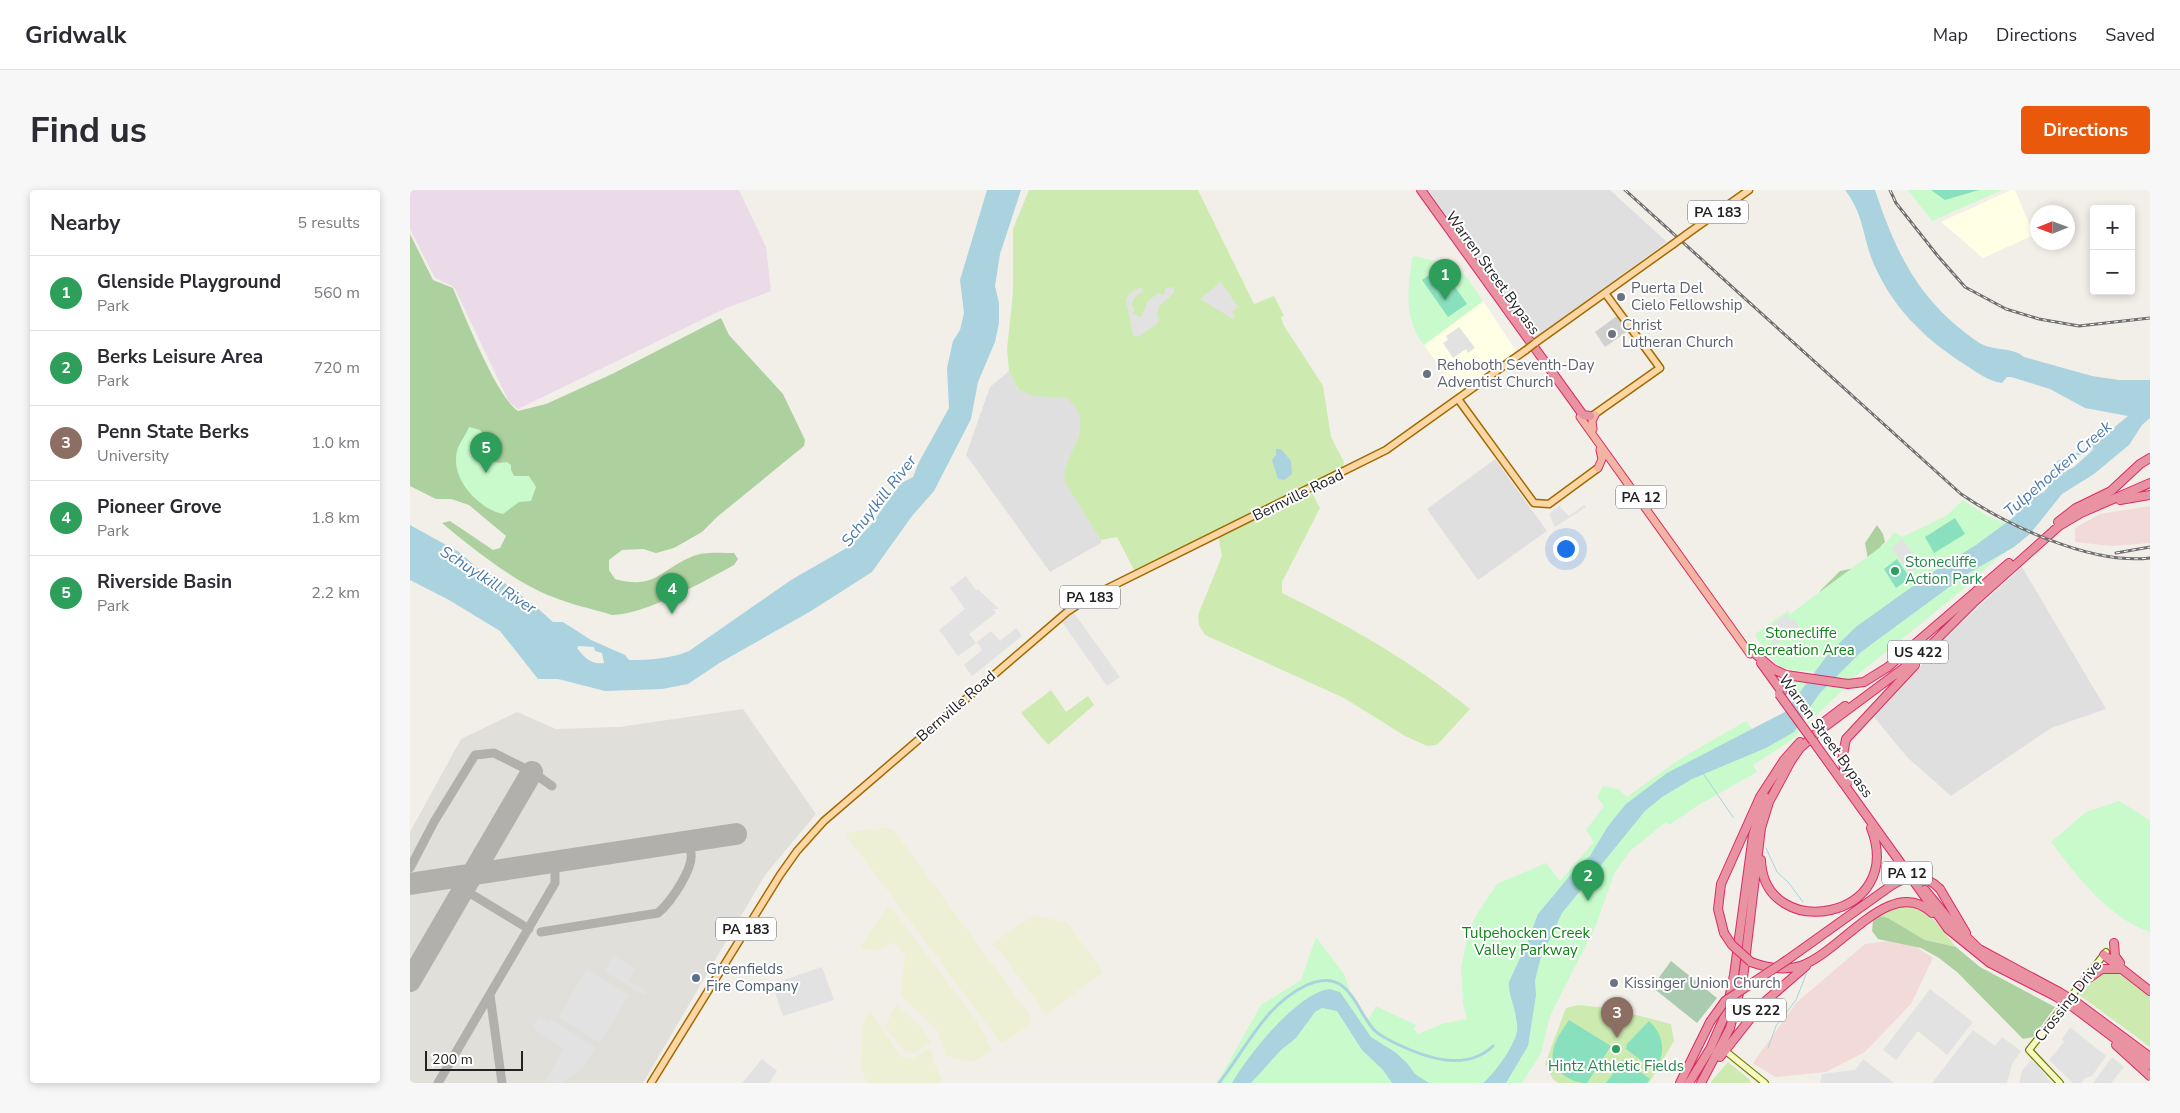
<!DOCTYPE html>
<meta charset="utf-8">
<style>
:root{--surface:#fff;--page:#f7f7f7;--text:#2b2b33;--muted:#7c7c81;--line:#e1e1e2;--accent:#ea580c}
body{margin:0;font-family:"Nunito Sans",sans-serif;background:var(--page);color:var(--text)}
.controls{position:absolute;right:15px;top:15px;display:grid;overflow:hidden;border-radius:5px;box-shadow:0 2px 8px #0003}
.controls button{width:45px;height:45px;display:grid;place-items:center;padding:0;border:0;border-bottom:1px solid var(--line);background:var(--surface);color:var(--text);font:25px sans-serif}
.compass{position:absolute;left:1620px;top:15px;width:45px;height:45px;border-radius:50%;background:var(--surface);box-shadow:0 2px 8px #0003;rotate:269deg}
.scale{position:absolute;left:15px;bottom:12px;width:98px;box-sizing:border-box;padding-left:5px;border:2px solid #222;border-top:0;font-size:14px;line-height:18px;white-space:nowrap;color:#222;-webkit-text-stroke:4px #fff;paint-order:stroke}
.you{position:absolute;left:1155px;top:358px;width:18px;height:18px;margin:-12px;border:4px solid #fff;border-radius:50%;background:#1a73e8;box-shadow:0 0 0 8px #1a73e833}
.badge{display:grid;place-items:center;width:32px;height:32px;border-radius:50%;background:var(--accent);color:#fff;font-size:16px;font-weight:700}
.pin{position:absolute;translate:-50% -41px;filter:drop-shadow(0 1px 2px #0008)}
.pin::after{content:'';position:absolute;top:26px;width:18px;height:15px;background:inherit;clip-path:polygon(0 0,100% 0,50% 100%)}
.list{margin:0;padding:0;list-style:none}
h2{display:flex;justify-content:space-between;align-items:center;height:65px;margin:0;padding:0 20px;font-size:21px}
h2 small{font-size:16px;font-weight:400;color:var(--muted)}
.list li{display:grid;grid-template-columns:32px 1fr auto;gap:15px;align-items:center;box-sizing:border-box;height:75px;padding:0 20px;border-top:1px solid var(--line)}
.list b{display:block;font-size:19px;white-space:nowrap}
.list p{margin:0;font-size:16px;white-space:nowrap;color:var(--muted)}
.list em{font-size:16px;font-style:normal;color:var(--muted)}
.map{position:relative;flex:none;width:1740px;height:893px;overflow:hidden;border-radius:5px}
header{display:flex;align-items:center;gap:30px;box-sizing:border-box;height:70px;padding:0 25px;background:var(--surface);border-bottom:1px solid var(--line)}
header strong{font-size:24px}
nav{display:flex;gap:28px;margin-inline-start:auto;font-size:18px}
.intro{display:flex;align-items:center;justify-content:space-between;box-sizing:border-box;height:120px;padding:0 30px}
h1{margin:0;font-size:35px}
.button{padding:12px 22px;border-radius:5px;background:var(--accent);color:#fff;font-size:18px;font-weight:700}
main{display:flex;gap:30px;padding:0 30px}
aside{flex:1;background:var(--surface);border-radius:5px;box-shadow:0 2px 8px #0003}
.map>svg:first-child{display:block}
.residential{fill:#e0dfdf}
.commercial{fill:#f2dad9}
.industrial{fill:#ebdbe8}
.education{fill:#ffffe5}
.religious{fill:#d0d0d0}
.airport{fill:#e1dfda}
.farmland{fill:#eef0d5}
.grass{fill:#cdebb0}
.forest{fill:#add19e}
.cemetery{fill:#aacbaf}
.park{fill:#c8facc}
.pitch{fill:#88e0be}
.parking{fill:#e2e2e2}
.water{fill:#aad3df;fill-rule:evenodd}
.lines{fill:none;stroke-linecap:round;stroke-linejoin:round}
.stream{stroke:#aad3df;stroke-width:1}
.canal{stroke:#aad3df;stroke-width:3}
.taxiway{stroke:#b1b0ac;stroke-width:9}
.runway{stroke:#b1b0ac;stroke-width:22}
.secondary-casing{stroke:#707d05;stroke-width:8}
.primary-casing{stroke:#a06b00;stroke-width:9}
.trunk-casing{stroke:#dc2a67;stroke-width:9}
.motorway-casing{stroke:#dc2a67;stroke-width:10}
.secondary{stroke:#f7fabf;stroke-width:5.5}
.primary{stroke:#fcd6a4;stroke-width:6}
.trunk{stroke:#f2b4a3;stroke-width:7}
.motorway{stroke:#e892a2;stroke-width:8}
.rail-casing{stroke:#707070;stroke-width:3}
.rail{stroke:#fff;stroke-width:1;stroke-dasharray:4;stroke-linecap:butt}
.primary-bridge-casing{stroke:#a06b00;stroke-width:9;stroke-linecap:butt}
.motorway-bridge-casing{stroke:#dc2a67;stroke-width:10;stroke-linecap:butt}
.primary-bridge{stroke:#fcd6a4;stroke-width:6}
.motorway-bridge{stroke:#e892a2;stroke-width:8}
.worship-dot{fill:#6b7280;stroke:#fff;stroke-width:2}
.leisure-dot{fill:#2e9e5b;stroke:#fff;stroke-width:2}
.service-dot{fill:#5c6f8a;stroke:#fff;stroke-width:2}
.labels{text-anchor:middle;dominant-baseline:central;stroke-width:4;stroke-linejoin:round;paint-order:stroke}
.shield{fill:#fff;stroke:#646464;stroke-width:1}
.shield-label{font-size:14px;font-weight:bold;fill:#222}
.street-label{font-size:15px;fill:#222;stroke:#fff}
.worship-label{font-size:15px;fill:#5b616d;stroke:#fff;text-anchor:start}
.leisure-label{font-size:15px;fill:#27864d;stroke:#fff;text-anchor:start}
.park-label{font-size:15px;fill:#0c8416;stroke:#fff}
.service-label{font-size:15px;fill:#4e5e75;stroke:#fff;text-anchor:start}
.water-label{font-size:16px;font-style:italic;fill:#4a7aab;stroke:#fff}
</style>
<header>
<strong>Gridwalk</strong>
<nav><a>Map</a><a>Directions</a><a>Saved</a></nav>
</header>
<div class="intro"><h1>Find us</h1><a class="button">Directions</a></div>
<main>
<aside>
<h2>Nearby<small>5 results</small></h2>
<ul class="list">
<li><span class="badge" style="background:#2e9e5b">1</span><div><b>Glenside Playground</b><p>Park</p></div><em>560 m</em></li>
<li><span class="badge" style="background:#2e9e5b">2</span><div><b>Berks Leisure Area</b><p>Park</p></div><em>720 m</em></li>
<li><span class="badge" style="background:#8d6e63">3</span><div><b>Penn State Berks</b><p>University</p></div><em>1.0 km</em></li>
<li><span class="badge" style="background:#2e9e5b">4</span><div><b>Pioneer Grove</b><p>Park</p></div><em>1.8 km</em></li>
<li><span class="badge" style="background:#2e9e5b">5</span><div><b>Riverside Basin</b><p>Park</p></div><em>2.2 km</em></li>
</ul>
</aside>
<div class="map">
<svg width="1740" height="893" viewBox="0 0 1740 893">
<rect width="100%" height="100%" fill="#f2efe9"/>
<path class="residential" d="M1015,0h185l57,52 -135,98z
M599,181l9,18 34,8 44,1 5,145 -51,29 -84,-117 24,-68z
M1085,269l52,72 -69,49 -51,-71z
M1612,377l84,142 -55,19 -100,68 -44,-39 -33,-40 81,-88z"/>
<path class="commercial" d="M1740,316v37l-38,3 -37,-4v-14l25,-14z
M1494,749l29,19 -22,46 -46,48 -39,20 -51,5 -22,-14 43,-60 69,-59z"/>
<path class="industrial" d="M0,0h329l27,57 5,44 -47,18 -206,100 -9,-7 -55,-115 -19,-9 -25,-49z"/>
<path class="education" d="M1601,0h4l19,45 -51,23 -42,-36z
M1073,111l33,50 -58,42 -34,-48z"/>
<path class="religious" d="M1207,126l11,15 -23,16 -10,-15z"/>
<path class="airport" d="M333,519l73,105 -51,61 -122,208h-233v-251l51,-93 56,-27 39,17 63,-2z"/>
<path class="farmland" d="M472,638l11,1 138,188 -2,8 -26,18 -4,-2 -153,-206 1,-3z
M478,716h2l87,115 15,29 -11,8 -10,4 -25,-6 -9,-26 -34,-32 -2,-5 4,-37 -10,-13 -21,8 -14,-4z
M625,726l32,6 36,50 -57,43 -42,-59 -12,-12 30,-22z
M486,814l21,19 14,19 -17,11 -11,-3 -18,-24z
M461,822l30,44 6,2h7l12,-9 6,1 2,13 9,17 -4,3h-72l-7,-16 3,-43 3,-8z"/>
<path class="grass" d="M619,0h169l56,114 20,-8 10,20 -3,1 2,7 40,62 8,51 13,25 -1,5 -35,18 12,23 -38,74v11c68,33 131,69 188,116l-31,34 -3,2 -9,1 -22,-10 -61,-38 -139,-63 -6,-10 -1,-10 24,-59 -5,-26 -83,40 -17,-33 -16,3 -36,-58c-5,-22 22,-42 14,-68 -1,-5 -8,-11 -11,-16l-35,-2 -15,-7 -9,-18 -2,-22 6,-56v-64z
M641,500l15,22 22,-16 6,9 -46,40 -27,-32z
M1491,715c30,4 37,20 55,42l-31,-7 -37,-22 -9,-2z
M1697,781h12l31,23v53l-72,-53 12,-13z
M1168,815l31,3 62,16 3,17 -25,42h-91l-5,-4 -8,-15 21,-56z
M1318,872l21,17 2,4h-41z"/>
<path class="forest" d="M0,44l23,46 20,8c11,26 44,110 65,123l28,-7 66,-30 109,-56 8,17 54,59 22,46 -1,6 -87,71 -15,15 -28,16 -18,5 -13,-4 -21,1 -13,10v10l6,9c40,11 45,-9 76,-22 12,-6 29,-4 43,-4l4,6 -4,6c-29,16 -90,50 -122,50 -19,-6 -40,-10 -59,-18 -37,-14 -80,-48 -111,-74l8,-2 43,29 7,-2 6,-12 -37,-31 -18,-6h-15l-26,-13z
M1467,335l6,9 2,8 -4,4 -2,12 -59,36v-3l20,-20 19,-4 9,-7 -3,-17z
M1469,726l9,2 37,22 31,7 24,20 75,40 -22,30 -10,2 -66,-67 -18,-14 -18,-10 -43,-9 -6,-8 1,-10z"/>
<path class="cemetery" d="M1261,771l46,37 -20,25 -45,-36z"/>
<path class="park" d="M1498,0h94l-70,31z
M1005,66l35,9 15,10 18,26 -59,44c-21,-27 -16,-55 -12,-87z
M59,237l11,3 4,5 -5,11 -2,11 22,6 8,-1 4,3v5l3,6h15l7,11 -5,14 -12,1 -16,12c-24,-5 -53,-35 -46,-63 2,-8 9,-16 12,-24z
M1553,310l24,16 19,7 16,18 -26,18 -35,32 -111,90 -17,-3 -6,8 17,3 -35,33 -6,-6 -6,11 3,4 -7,8 -40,26 4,7 -60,34 -28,19 -3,-3 -36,29 -16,23 -18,51 -46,91 -9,37 -19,30h-305l44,-78 40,-25 15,-43 28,37 11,31 12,17 9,-16 40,19 -2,4 4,5 26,-11 23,-4 -4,-15 -2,-37 9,-39 7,-14 20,-30 49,-21 14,18 34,-39 -8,-12 18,-24 -7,-9 6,-11 15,3 9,8 53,-38 66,-38 7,9 32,-18 9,-11 -9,-12 -2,-7h25l7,-10c-8,-2 -19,0 -28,-3 -15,-4 -25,-22 -32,-35l33,-23 2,3 96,-71 8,-11 8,5 44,-21z
M1709,611l31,19v112c-44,-16 -72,-55 -99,-90l35,-30z"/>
<path class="pitch" d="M1521,0h48l-34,10z
M1031,77l26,37 -19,13 -26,-37z
M1545,328l10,16 -31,19 -9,-16z
M1487,369l13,19 -14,10 -12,-19z
M1159,830l42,26 -24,37c-9,0 -14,-2 -22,-7 -24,-16 -8,-38 4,-56z
M1239,831c15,14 18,33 5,49l-28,-21 1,-5z
M1213,870l27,19 -3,4h-41z"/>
<path class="parking" d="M811,92l17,25 -6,5 4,5 -3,2 -33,-20z
M730,97l3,4 -9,7 -3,8 4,2 -2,6 8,3 7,-16 10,-8 5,2 2,-3v-4l9,-1v6l-15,13 -2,8 2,8 -21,15 -5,-2 -7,-35 3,-6z
M1049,137l16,21 -7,5 -2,-4 -13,9 -10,-15 5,-3 -2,-4z
M1151,314l-1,3 9,9 15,-11 2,2 -31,20 -6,-13z
M1492,349l19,25 -11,10 -19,-26z
M556,386l10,14 2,-1 21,20h-6l3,4 -27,21 7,9 -18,13 -19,-26 26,-21 -15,-21z
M664,423l46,64 -13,9 -45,-64z
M1377,424l4,7 3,-2 5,8 -24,18 -2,-1 -2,-11 -5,-4z
M606,438l6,8 -50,40 -8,-11 18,-15 -5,-8 14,-11 9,10z
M204,764l22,15 -7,12 19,11 -3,4 -41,-25z
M412,777l12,33 -51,16 -11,-32z
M177,779l42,26 -29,48 -42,-26z
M1520,799l43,33 -26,33 -29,-24 -22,29 -13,-10z
M129,827l9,6 3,-4 45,29 -14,22 -21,13 -16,-2 19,-32 -32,-22z
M1660,837l36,29 -14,20 -7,2 -4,5h-8l-24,-23 15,-18 -2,-3z
M1563,840l22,16 7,-9 19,14 -9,13 -5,19h-75z
M1702,867l12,10 -13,16h-18z
M352,869l15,12 -8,12h-27z
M1453,869l31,24h-74l2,-9 33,-4z
M1620,871l5,1 16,21h-32l3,-12z"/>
<path class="water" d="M577,0h34l-21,64 -5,32 4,17v20l-4,19 -17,40 -7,37 -37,72 -22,25 -40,56 -61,39 -90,51 -33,22 -26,5 -57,2 -47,-12h-20l-38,-48 -51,-31 -39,-20v-55l49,27 22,19 18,8 35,26 19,17h10l28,18 34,15 4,5c20,0 41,-1 60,-9l102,-71 59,-34 20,-20 31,-43 12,-6 6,-15 30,-54 -2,-40 6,-27 7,-11 4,-17 -4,-33zM169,456l15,1 1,4 7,2 2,10c-13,2 -20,-6 -27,-15z
M1435,0h30c22,66 45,112 103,152 15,10 34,4 46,15l68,19 27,4h31v38l-8,7 -13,20 -35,29 -32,20 -32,40 -16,13 -47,27 -106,78 -42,42 -25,38 -28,16 -74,31 -30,18 -17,14 -83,102 -22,47 -5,21 1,14 -8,51 -22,37h-23c12,-10 29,-34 33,-48 3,-7 0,-16 -1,-23 -2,-9 -7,-21 -6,-30l19,-41 10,-27 40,-48 12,-10 18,-30 18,-22 41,-31 118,-61 44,-59 28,-27 76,-54 43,-27 34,-25 24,-24 10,-4 4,-5 1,-13 5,-6 9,4 11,-5 21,-19 -15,7h-7l26,-15 29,-24 -43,-8 -35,-19 -39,-12h-4l-5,6c-14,-2 -26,-11 -38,-19 -41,-26 -75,-60 -93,-107 -9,-26 -8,-43 -26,-67z
M866,259h5l10,12 1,13 -8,6 -6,-1 -6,-19 4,-5z
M920,799l10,3 31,45 24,15 12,11 8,11 14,9h-37l-9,-13 -21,-20 -25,-39 -15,-3 -7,4 -19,26 -15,12 -30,33h-19c17,-29 65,-90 98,-94z"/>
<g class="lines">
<path class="stream" d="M1642,281l6,-10 15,-6
M1292,582l31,45
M1356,658l11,24 11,10 15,20
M1358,858l8,-22 20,-26 11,-28"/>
<path class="canal" d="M809,893c27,-34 46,-79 88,-98 42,-18 47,22 67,45 6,6 15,10 23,14 29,14 69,28 96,2"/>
<path class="taxiway" d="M0,678l24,-46 41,-67 19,-2 38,19 20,14
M53,699l66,40
M131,742l117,-19c12,-10 39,-48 32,-63l-12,-7
M80,805l12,88
M28,893l117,-200v-12l-10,-8"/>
<path class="runway" d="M0,694l326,-50
M0,791l122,-209"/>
<defs>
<path id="secondary" d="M1318,863l37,30
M1650,893l-31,-33 77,-98"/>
<path id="primary" d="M1277,44l62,-44
M1125,153l137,-98
M1048,209l76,104 15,1 49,-36
M1182,226l68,-48 -55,-75
M241,893l129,-208 17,-24 27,-30 243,-209 21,-14 298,-148 140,-100"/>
<path id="trunk" d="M1170,227l170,237
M1183,239l-1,-8 3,-6
M1188,278l4,-9 -2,-9"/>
<path id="motorway" d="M1011,0l162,225 7,1
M1710,310l30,-5
M1648,332l18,-14 35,-17 29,-27 10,-6
M1343,462l20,17 13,6 62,9 16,-2 24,-15 121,-104
M1351,473l21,29
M1410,535l25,-19
M1403,551l135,188 42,34 65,33
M1438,592l-6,-22 4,-21 69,-74
M1351,670c3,84 146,60 110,-32
M1530,699l26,44
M1515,700l26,32 28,27 80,43
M1314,743l-6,-24 3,-25 39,-87 24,-37 16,-18
M1704,753l1,13 5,7
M1694,765l46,36
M1377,770l105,-75
M1341,772c16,6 32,9 49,4 40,-12 91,-93 132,-53
M1669,795l23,-16h20
M1666,812l74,55
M1663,817l77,58
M1706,855l34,31
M1310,867l41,-52 45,-39
M1270,893l30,-61
M1279,893l21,-34 16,-36 8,-38 19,-140 12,-38
M1291,893l29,-55 13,-50 18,-150 8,-26 22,-41 9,-13 19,-17 101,-75 54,-54 85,-76 22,-13 69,-30"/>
</defs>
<use href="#secondary" class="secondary-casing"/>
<use href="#primary" class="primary-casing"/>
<use href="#trunk" class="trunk-casing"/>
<use href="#motorway" class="motorway-casing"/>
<use href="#secondary" class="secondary"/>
<use href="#primary" class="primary"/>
<use href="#trunk" class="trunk"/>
<use href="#motorway" class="motorway"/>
<defs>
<path id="rail" d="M1215,0l336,304c47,32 131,71 189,64
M1480,0l6,13 41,52 28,32 41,22 33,10 40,7 71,-8
M1706,363l34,-6"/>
</defs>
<use href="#rail" class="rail-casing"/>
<use href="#rail" class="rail"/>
<defs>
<path id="primary-bridge" d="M1262,55l15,-11
M1116,160l9,-7"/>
<path id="motorway-bridge" d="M1369,504l34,47
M1482,695c16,-10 34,-11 48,4
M1314,743l8,12 19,17
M1649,802l17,10
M1645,806l18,11
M1300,832l15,-21 62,-41"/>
</defs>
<use href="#primary-bridge" class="primary-bridge-casing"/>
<use href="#motorway-bridge" class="motorway-bridge-casing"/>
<use href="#primary-bridge" class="primary-bridge"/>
<use href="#motorway-bridge" class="motorway-bridge"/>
</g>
<g class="worship-dot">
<circle cx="1211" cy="107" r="5"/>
<circle cx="1202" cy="144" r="5"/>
<circle cx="1017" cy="184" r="5"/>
<circle cx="1204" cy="793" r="5"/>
</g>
<g class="leisure-dot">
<circle cx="1485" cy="381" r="5"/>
<circle cx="1206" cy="859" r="5"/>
</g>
<circle class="service-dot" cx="286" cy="788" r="5"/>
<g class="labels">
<g class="shield">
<rect x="1278" y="10.5" width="60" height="23" rx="4"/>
<rect x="1206" y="295.5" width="50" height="23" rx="4"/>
<rect x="650" y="395.5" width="60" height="23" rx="4"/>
<rect x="1478" y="450.5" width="60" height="23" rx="4"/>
<rect x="1472" y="671.5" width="50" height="23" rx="4"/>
<rect x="306" y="727.5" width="60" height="23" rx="4"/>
<rect x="1316" y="808.5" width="60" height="23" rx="4"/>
</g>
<g class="shield-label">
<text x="1308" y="22">PA 183</text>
<text x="1231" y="307">PA 12</text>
<text x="680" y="407">PA 183</text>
<text x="1508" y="462">US 422</text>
<text x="1497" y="683">PA 12</text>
<text x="336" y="739">PA 183</text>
<text x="1346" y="820">US 222</text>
</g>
<g class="street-label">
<text transform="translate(1083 83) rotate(54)">Warren Street Bypass</text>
<text transform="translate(888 305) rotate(-26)">Bernville Road</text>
<text transform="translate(546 516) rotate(-41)">Bernville Road</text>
<text transform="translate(1416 546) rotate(54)">Warren Street Bypass</text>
<text transform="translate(1658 811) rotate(-52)">Crossing Drive</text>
</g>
<g class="worship-label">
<text x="1221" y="98">Puerta Del<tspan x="1221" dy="17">Cielo Fellowship</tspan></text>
<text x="1212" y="135">Christ<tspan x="1212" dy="17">Lutheran Church</tspan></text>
<text x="1027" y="175">Rehoboth Seventh-Day<tspan x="1027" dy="17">Adventist Church</tspan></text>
<text x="1214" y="793">Kissinger Union Church</text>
</g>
<g class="leisure-label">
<text x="1495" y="372">Stonecliffe<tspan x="1495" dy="17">Action Park</tspan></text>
<text x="1206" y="876" text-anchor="middle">Hintz Athletic Fields</text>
</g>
<g class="park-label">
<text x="1391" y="443">Stonecliffe<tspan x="1391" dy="17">Recreation Area</tspan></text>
<text x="1116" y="743">Tulpehocken Creek<tspan x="1116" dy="17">Valley Parkway</tspan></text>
</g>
<g class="service-label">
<text x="296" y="779">Greenfields<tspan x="296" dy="17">Fire Company</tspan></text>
</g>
<g class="water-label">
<text transform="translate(1648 279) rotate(-41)">Tulpehocken Creek</text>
<text transform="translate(469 311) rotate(-52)">Schuylkill River</text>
<text transform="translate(78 390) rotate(33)">Schuylkill River</text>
</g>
</g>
</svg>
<div class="controls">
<button>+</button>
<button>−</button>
</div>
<svg class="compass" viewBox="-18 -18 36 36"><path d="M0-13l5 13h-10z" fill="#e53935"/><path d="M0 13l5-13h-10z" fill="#7c7c81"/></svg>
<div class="scale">200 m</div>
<div class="you"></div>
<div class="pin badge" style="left:1035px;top:110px;background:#2e9e5b">1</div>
<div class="pin badge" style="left:1178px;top:711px;background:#2e9e5b">2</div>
<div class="pin badge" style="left:1207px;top:848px;background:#8d6e63">3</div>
<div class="pin badge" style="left:262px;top:424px;background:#2e9e5b">4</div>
<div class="pin badge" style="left:76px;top:283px;background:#2e9e5b">5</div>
</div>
</main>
